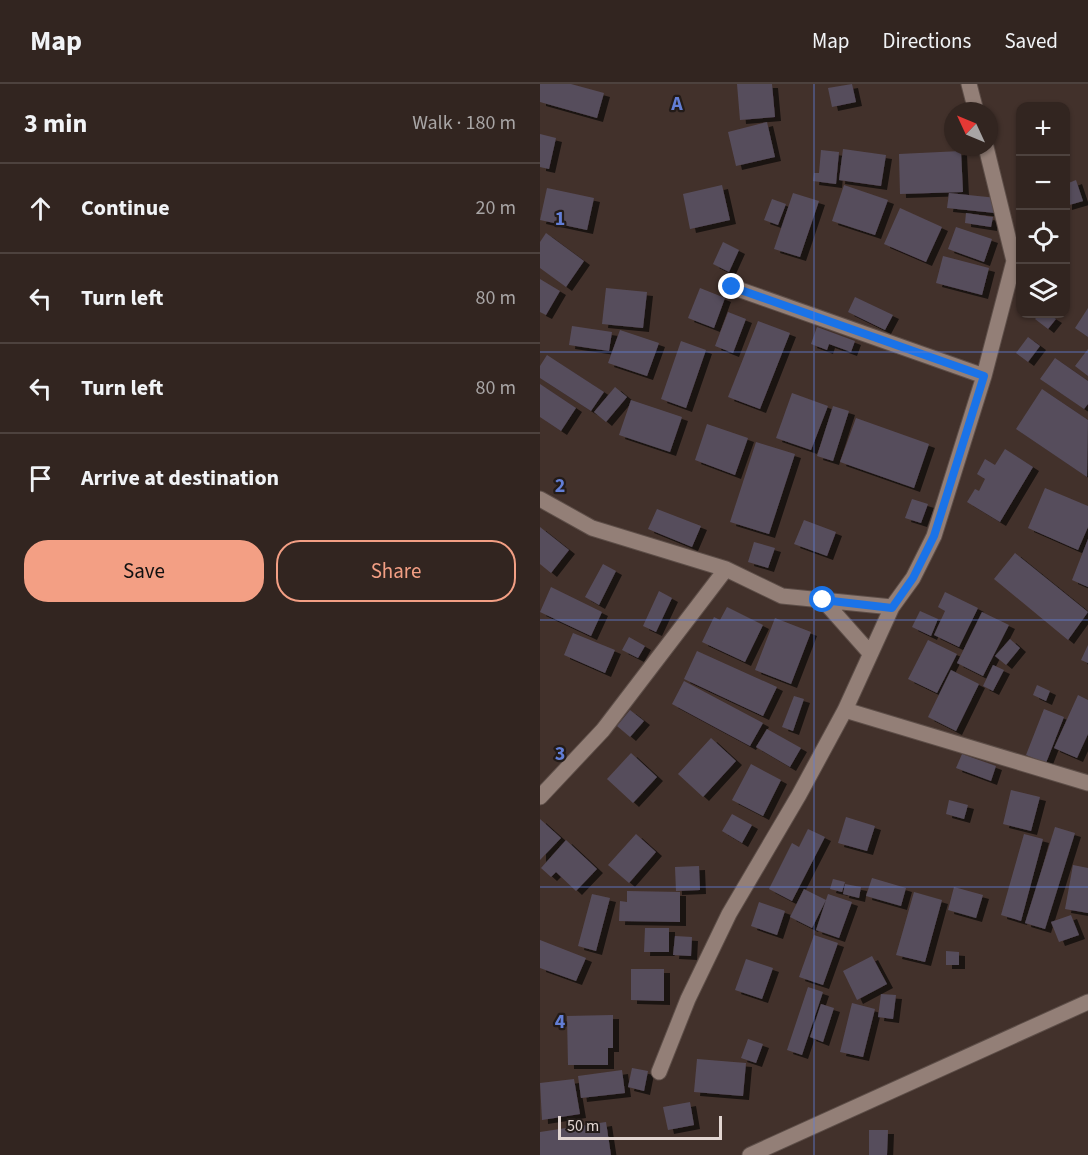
<!DOCTYPE html>
<meta charset="utf-8">
<style>
:root{--surface:#322520;--page:#3a2d29;--text:#f1f3f6;--muted:#a8a5a5;--line:#4d423e;--accent:#f39f84}
body{margin:0;font-family:"Source Sans 3",sans-serif;background:var(--page);color:var(--text)}
.controls{position:absolute;right:18px;top:18px;display:grid;overflow:hidden;border-radius:12px;box-shadow:0 2px 4px #0004}
.controls button{width:54px;height:54px;display:grid;place-items:center;padding:0;border:0;border-bottom:2px solid var(--line);background:var(--surface);color:var(--text);font:30px sans-serif}
.compass{position:absolute;left:404px;top:18px;width:54px;height:54px;border-radius:50%;background:var(--surface);box-shadow:0 2px 4px #0004;rotate:314deg}
.scale{position:absolute;left:18px;bottom:15px;width:164px;box-sizing:border-box;padding-left:6px;border:3px solid #e2d6d2;border-top:0;font-size:16px;line-height:21px;white-space:nowrap;color:#e2d6d2;-webkit-text-stroke:4px #231b18;paint-order:stroke}
.stop{position:absolute;width:18px;height:18px;margin:-14px;border:4px solid #1a73e8;border-radius:50%;background:#fff}
.stop.end{background:#1a73e8;border-color:#fff;box-shadow:0 2px 6px #0008}
.list{margin:0;padding:0;list-style:none}
h2{display:flex;justify-content:space-between;align-items:center;height:78px;margin:0;padding:0 24px;font-size:26px}
h2 small{font-size:20px;font-weight:400;color:var(--muted)}
.list li{display:grid;grid-template-columns:39px 1fr auto;gap:18px;align-items:center;box-sizing:border-box;height:90px;padding:0 24px;border-top:2px solid var(--line)}
.list b{display:block;font-size:22px;white-space:nowrap}
.list em{font-size:20px;font-style:normal;color:var(--muted)}
.actions{display:flex;gap:12px;padding:18px 24px}
.actions a{flex:1;padding:14px 0;border:2px solid var(--accent);border-radius:24px;text-align:center;font-size:21px;color:var(--accent)}
.actions .main{background:var(--accent);color:#111}
.icon{flex:none;width:33px;height:33px;fill:none;stroke:currentColor;stroke-width:2;stroke-linecap:round;stroke-linejoin:round}
.map{position:relative;flex:none;width:548px;height:1071px;overflow:hidden}
header{display:flex;align-items:center;gap:36px;box-sizing:border-box;height:84px;padding:0 30px;background:var(--surface);border-bottom:2px solid var(--line)}
header strong{font-size:28px}
nav{display:flex;gap:33px;margin-inline-start:auto;font-size:21px}
main{display:flex}
aside{flex:1;background:var(--surface)}
.map>svg:first-child{display:block}
.building{fill:#574d5c;filter:url(#shadow)}
.lines{fill:none;stroke-linecap:round;stroke-linejoin:round}
.minor-casing{stroke:#5d4e48;stroke-width:17}
.minor{stroke:#937f77;stroke-width:15}
.route{stroke:#1a73e8;stroke-width:8}
.grid{fill:none;stroke:#627ed6;stroke-width:1.5;stroke-opacity:0.55}
.grid-label{font-size:20px;text-anchor:middle;font-weight:bold;fill:#627ed6;stroke:#231b18;stroke-width:4.5;stroke-linejoin:round;paint-order:stroke}
</style>
<header>
<strong>Map</strong>
<nav><a>Map</a><a>Directions</a><a>Saved</a></nav>
</header>
<main>
<aside>
<h2>3 min<small>Walk · 180 m</small></h2>
<ul class="list">
<li><svg class="icon" aria-label="ahead" viewBox="0 0 24 24"><path d="M12 20V5M6 11l6-6 6 6"/></svg><div><b>Continue</b></div><em>20 m</em></li>
<li><svg class="icon" aria-label="left" viewBox="0 0 24 24"><path d="M17 20v-9H6M10 6l-5 5 5 5"/></svg><div><b>Turn left</b></div><em>80 m</em></li>
<li><svg class="icon" aria-label="left" viewBox="0 0 24 24"><path d="M17 20v-9H6M10 6l-5 5 5 5"/></svg><div><b>Turn left</b></div><em>80 m</em></li>
<li><svg class="icon" aria-label="arrive" viewBox="0 0 24 24"><path d="M6 21V4h12l-3 4 3 4H6"/></svg><div><b>Arrive at destination</b></div></li>
</ul>
<div class="actions"><a class="main">Save</a><a>Share</a></div>
</aside>
<div class="map">
<svg width="548" height="1071" viewBox="0 0 548 1071">
<defs>
<filter id="shadow"><feDropShadow dx="6" dy="4" stdDeviation="0" flood-color="#0009"/></filter>
</defs>
<rect width="100%" height="100%" fill="#42312b"/>
<path class="building" d="M0,0h31l33,9 -7,25 -57,-16z
M197,0h35l3,33 -35,3z
M312,0l4,18 -24,5 -4,-19z
M227,38l8,35 -39,9 -8,-34z
M0,50l16,4 -7,31 -9,-2z
M303,65l43,6 -5,31 -42,-6z
M281,66l18,2 -3,32 -23,-3 1,-8h5z
M421,67l2,41 -63,2 -1,-40z
M536,96l7,21 -17,5v-22z
M182,101l8,35 -40,9 -7,-35z
M304,101l44,15 -13,35 -43,-14z
M7,104l47,10 -7,32 -47,-10z
M253,109l26,8 -19,56 -26,-8z
M409,109l48,5 -2,15 -48,-5z
M232,115l14,5 -8,21 -14,-5z
M360,124l42,19 -16,35 -42,-18z
M426,129l27,4 -2,10 -26,-4z
M416,143l36,12 -8,23 -36,-13z
M6,149l38,28 -18,26 -26,-19v-26z
M183,158l16,8 -10,22 -16,-8z
M403,172l46,12 -7,27 -46,-12z
M0,195l20,12 -14,24 -6,-3z
M66,204l41,4 -4,36 -41,-4z
M160,204l25,10 -11,30 -26,-10z
M315,213l38,18 -8,15 -37,-18z
M548,224v29l-13,-9z
M188,228l18,7 -13,34 -18,-7z
M500,230h8l8,5 -8,10 -13,-10z
M218,237l32,12 -30,76 -32,-12z
M32,242l40,6 -3,19 -40,-6z
M277,243l38,14 -4,11 -22,-8 -2,6 -16,-6z
M80,246l39,13 -12,33 -39,-13z
M488,253l12,9 -12,16 -12,-9z
M141,257l25,9 -20,58 -25,-9z
M548,265v27l-13,-10z
M7,271l57,37 -13,19 -51,-33v-12z
M515,274l33,23v23l-4,5 -44,-30z
M0,300l36,24 -15,23 -21,-14z
M75,303l12,10 -21,25 -12,-10z
M502,305l46,31 -1,57 -71,-48z
M252,309l36,13 -17,44 -35,-12z
M91,316l51,17 -12,35 -51,-17z
M293,322l16,5 -16,50 -16,-5z
M316,334l73,26 -15,44 -74,-26z
M167,340l41,14 -13,37 -40,-15z
M216,358l39,12 -26,80 -39,-12z
M465,365l28,18 -33,55 -33,-20 8,-13 4,2 6,-12 -8,-5 8,-15 10,6z
M505,404l43,18v21l-10,23 -50,-22z
M372,415l16,5 -7,19 -16,-5z
M117,425l44,17 -9,21 -44,-18z
M264,436l32,12 -9,24 -33,-12z
M0,443l29,23 -18,23 -11,-9z
M548,455v48l-16,-7z
M214,458l21,6 -7,20 -20,-6z
M475,469l73,59 -20,28 -74,-61z
M63,480l13,7 -17,34 -14,-8z
M11,503l51,25 -11,24 -51,-24z
M119,507l13,7 -16,34 -13,-6z
M405,508l33,16 -19,39 -25,-12 11,-24 -7,-4z
M187,523l36,18 -18,37 -43,-20 12,-25 6,3z
M380,527l18,8 -7,17 -19,-9z
M442,528l27,13 -26,51 -26,-13z
M235,534l36,14 -20,52 -36,-14z
M33,549l42,17 -10,23 -41,-18z
M89,553l16,9 -7,12 -16,-8z
M470,555l10,9 -14,17 -11,-9z
M388,556l29,14 -20,39 -29,-14z
M548,561v18l-7,-3z
M157,567l80,36 -14,29 -79,-37z
M453,581l11,5 -11,21 -10,-5z
M411,586l28,14 -23,47 -28,-14z
M144,597l79,42 -13,23 -78,-42z
M497,601l13,6 -4,10 -13,-6z
M538,611l10,5v34l-11,24 -23,-10z
M254,612l10,3 -11,32 -11,-4z
M504,625l20,8 -18,46 -20,-8z
M90,626l14,11 -14,16 -13,-11z
M227,645l34,19 -11,19 -34,-20z
M171,654l25,23 -33,36 -25,-23z
M91,669l26,24 -24,26 -26,-24z
M422,670l34,12 -5,15 -35,-13z
M211,680l30,16 -18,36 -31,-16z
M471,706l29,7 -9,34 -28,-7z
M409,716l19,5 -4,14 -18,-5z
M192,730l20,11 -10,18 -20,-12z
M306,733l29,9 -8,25 -29,-8z
M0,735l21,19 -21,22z
M515,743l20,6 -30,96 -20,-6z
M268,745l17,8 -33,64 -23,-12 23,-46 7,4z
M96,750l20,18 -27,31 -21,-18z
M484,750l19,5 -22,82 -20,-6z
M26,756l31,29 -21,22 -20,-19 -5,5 -10,-9z
M533,781l15,3v45l-23,-4z
M159,782l1,24 -24,1 -1,-24z
M332,794l34,10 -5,18 -35,-10z
M293,795l12,3 -3,10 -12,-3z
M305,800l16,3 -2,11 -16,-4z
M414,803l29,8 -7,23 -28,-8z
M264,805l22,11 -14,28 -22,-11z
M87,807l53,1v30l-61,-1 1,-20 7,1z
M374,808l28,8 -17,62 -29,-7z
M52,810l18,4 -14,53 -18,-5z
M288,810l24,8 -13,36 -23,-8z
M219,818l26,9 -8,24 -26,-9z
M531,831l8,20 -20,7 -8,-20z
M105,844h24v24h-25z
M274,851l24,8 -15,42 -24,-8z
M135,852l17,1 -1,19 -18,-1z
M0,856l46,18 -10,23 -36,-13z
M406,867l13,1v13h-13z
M332,872l15,28 -30,16 -14,-29z
M206,875l27,9 -11,31 -27,-9z
M91,885h33v32l-33,-1z
M268,903l15,5 -21,63 -15,-5z
M341,910l15,1 -3,24 -15,-2z
M312,919l23,6 -12,48 -23,-5z
M281,920l13,4 -11,34 -13,-5z
M73,931v33h-5v17h-40l-1,-49z
M208,955l15,5 -7,19 -15,-5z
M157,975l49,4 -3,33 -49,-4z
M92,984l16,3 -4,20 -16,-4z
M82,986l3,23 -44,5 -3,-22z
M34,995l6,35 -38,6 -2,-37z
M150,1018l4,23 -26,5 -5,-23z
M66,1038l5,33h-71v-23z
M329,1046h19l-1,25h-18z"/>
<g class="lines">
<defs>
<path id="minor" d="M429,0l7,27
M192,203l252,89
M0,415l52,29 134,41 56,27 110,11
M283,516l47,53
M305,626l243,73
M0,713l63,-67 123,-161
M119,988l29,-73 41,-85 70,-119 46,-85 47,-103 21,-29 21,-42 50,-160 30,-115 -28,-114
M210,1071l338,-153"/>
</defs>
<use href="#minor" class="minor-casing"/>
<use href="#minor" class="minor"/>
</g>
<g class="lines">
<path class="route" d="M192,203l252,89 -50,160 -21,42 -21,30 -69,-8"/>
</g>
<path class="grid" d="M274,0v1071M0,268h548M0,536h548M0,803h548"/>
<g class="grid-label">
<text x="137" y="26">A</text>
<text x="20" y="141">1</text>
<text x="20" y="408">2</text>
<text x="20" y="676">3</text>
<text x="20" y="944">4</text>
</g>
</svg>
<div class="controls">
<button>+</button>
<button>−</button>
<button><svg class="icon" aria-label="locate" viewBox="0 0 24 24"><circle cx="12" cy="12" r="6"/><path d="M12 2v4M12 18v4M2 12h4M18 12h4"/></svg></button>
<button><svg class="icon" aria-label="layers" viewBox="0 0 24 24"><path d="M12 4l9 5-9 5-9-5zM3 14l9 5 9-5"/></svg></button>
</div>
<svg class="compass" viewBox="-18 -18 36 36"><path d="M0-13l5 13h-10z" fill="#e53935"/><path d="M0 13l5-13h-10z" fill="#a8a5a5"/></svg>
<div class="scale">50 m</div>
<div class="stop" style="left:283px;top:516px"></div>
<div class="stop end" style="left:192px;top:203px"></div>
</div>
</main>
